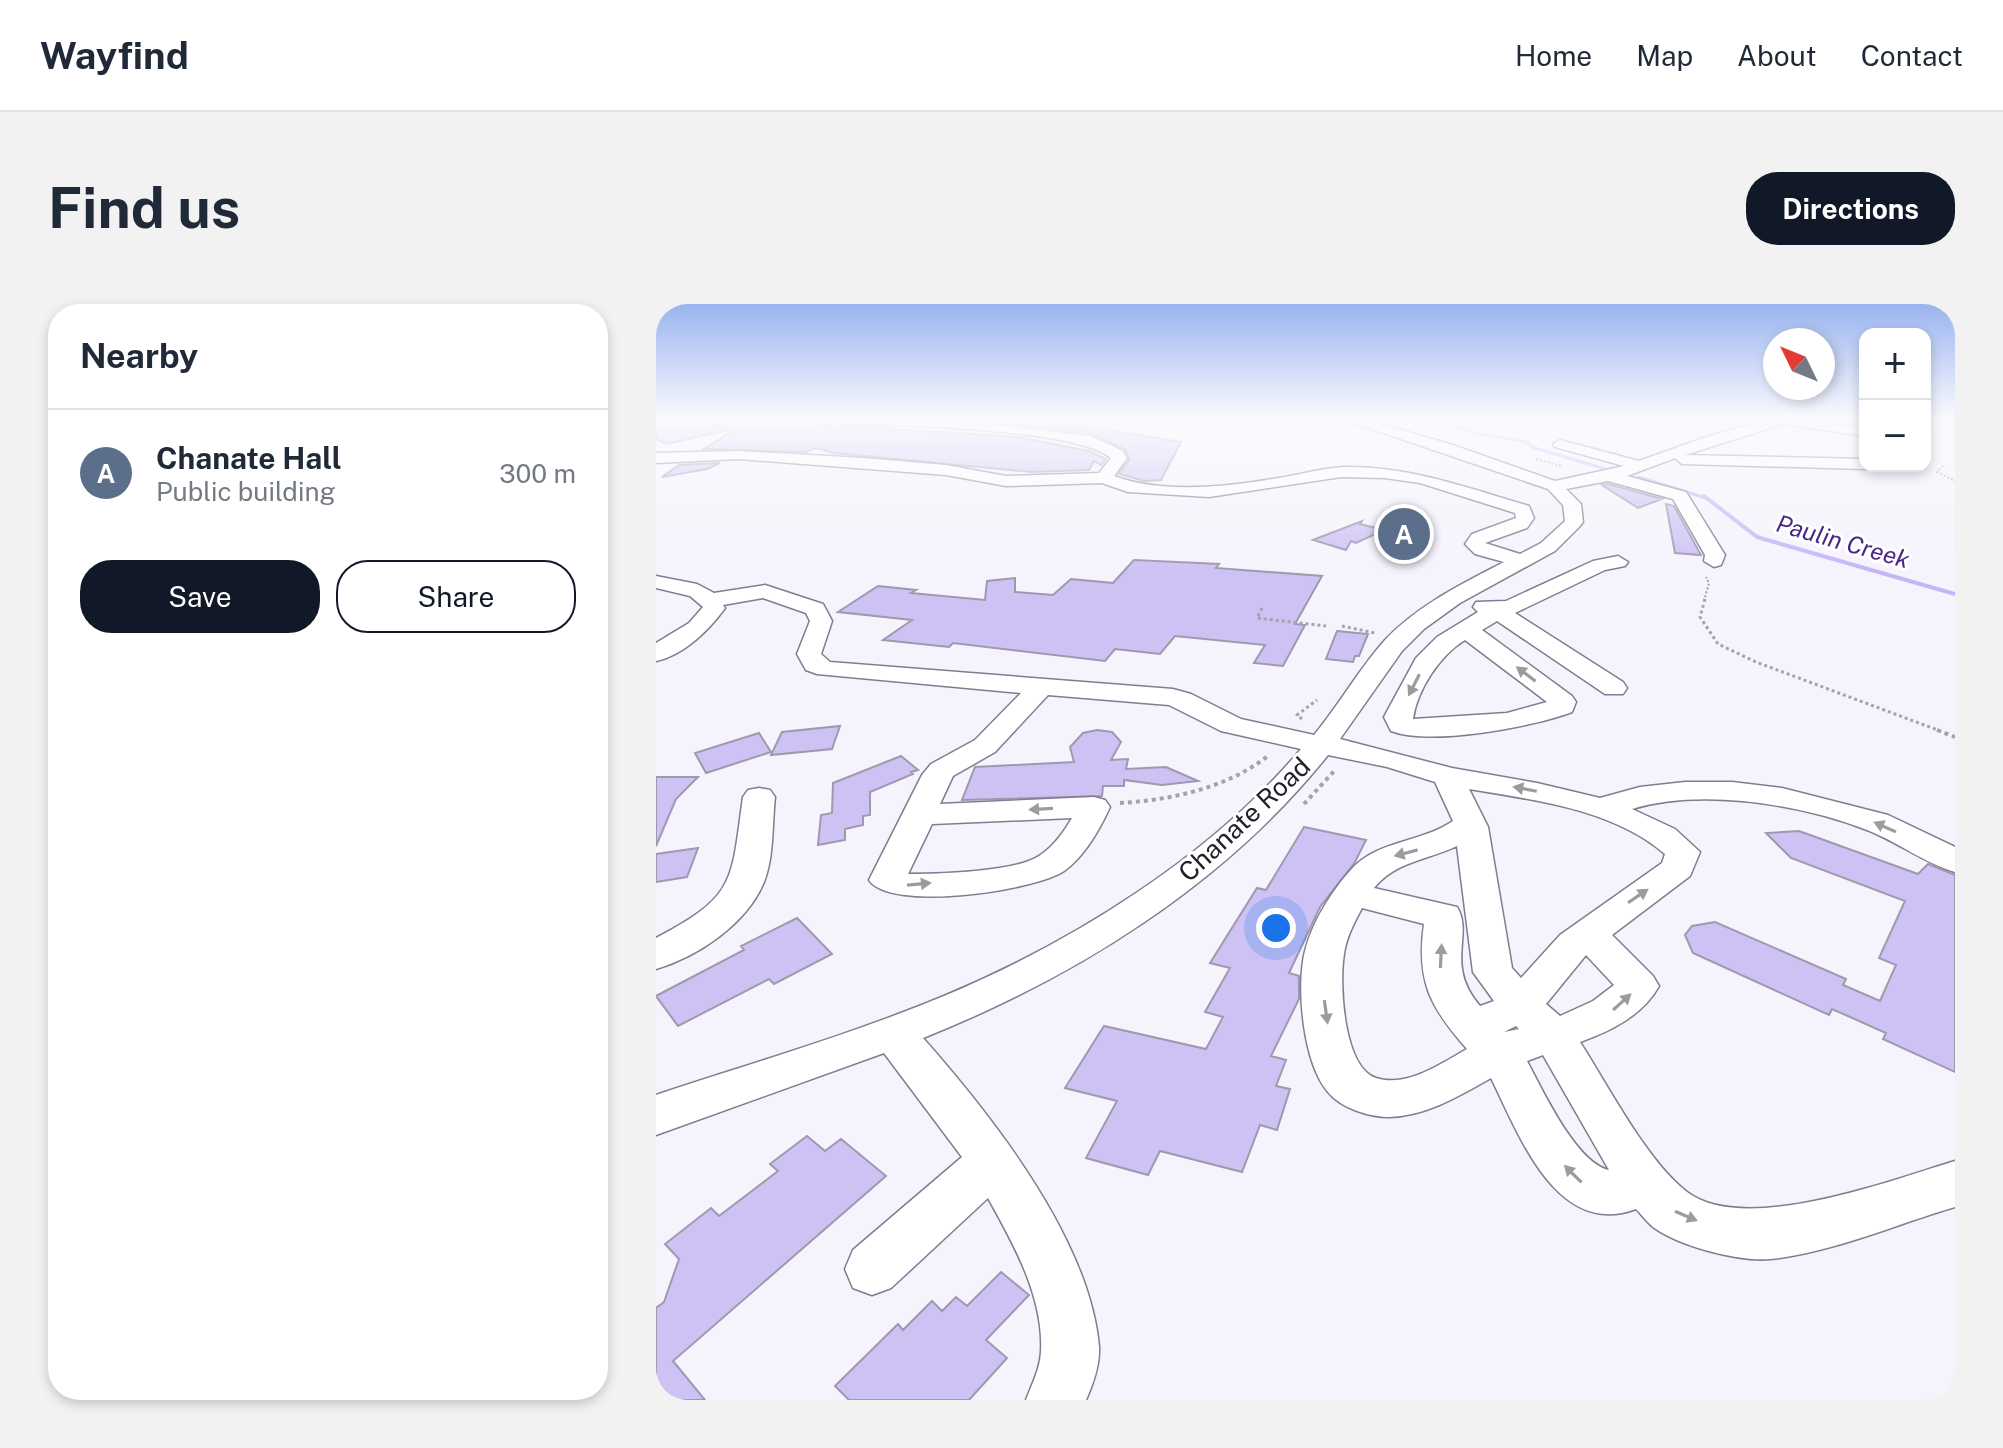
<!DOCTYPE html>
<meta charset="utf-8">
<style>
:root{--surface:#fff;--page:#f2f2f3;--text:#1f2937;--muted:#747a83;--line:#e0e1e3;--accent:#111827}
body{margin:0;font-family:"Public Sans",sans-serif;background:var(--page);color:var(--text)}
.controls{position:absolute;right:24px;top:24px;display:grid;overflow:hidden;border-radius:16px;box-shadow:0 4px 12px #0003}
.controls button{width:72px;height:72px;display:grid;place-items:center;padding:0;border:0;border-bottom:2px solid var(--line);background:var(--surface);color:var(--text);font:40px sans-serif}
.compass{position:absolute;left:1107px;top:24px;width:72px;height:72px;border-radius:50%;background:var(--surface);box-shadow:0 4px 12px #0003;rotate:313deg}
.you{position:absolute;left:620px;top:624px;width:28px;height:28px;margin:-20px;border:6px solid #fff;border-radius:50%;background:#1a73e8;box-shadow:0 0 0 12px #1a73e833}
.badge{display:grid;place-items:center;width:52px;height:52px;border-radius:50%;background:var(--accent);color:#fff;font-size:26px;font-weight:700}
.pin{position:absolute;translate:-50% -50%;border:4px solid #fff;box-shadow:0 2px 8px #0006}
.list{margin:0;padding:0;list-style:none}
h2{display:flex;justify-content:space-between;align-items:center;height:104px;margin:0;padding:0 32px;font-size:34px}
h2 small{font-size:26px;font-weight:400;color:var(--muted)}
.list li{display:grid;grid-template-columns:52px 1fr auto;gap:24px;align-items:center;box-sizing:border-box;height:128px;padding:0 32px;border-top:2px solid var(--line)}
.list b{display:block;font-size:30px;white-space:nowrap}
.list p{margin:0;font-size:26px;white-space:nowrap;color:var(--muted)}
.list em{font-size:26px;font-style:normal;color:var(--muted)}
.actions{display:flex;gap:16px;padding:24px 32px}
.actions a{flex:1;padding:18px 0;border:2px solid var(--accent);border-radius:32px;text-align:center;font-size:28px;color:var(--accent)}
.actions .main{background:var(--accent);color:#fff}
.map{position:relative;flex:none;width:1299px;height:1096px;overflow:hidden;border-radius:32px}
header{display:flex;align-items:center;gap:48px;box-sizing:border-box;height:112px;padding:0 40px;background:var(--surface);border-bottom:2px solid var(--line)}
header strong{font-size:38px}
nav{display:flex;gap:44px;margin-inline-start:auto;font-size:28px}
.intro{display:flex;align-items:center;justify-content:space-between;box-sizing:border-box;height:192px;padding:0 48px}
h1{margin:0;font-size:56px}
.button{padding:20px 36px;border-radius:32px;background:var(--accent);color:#fff;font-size:28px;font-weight:700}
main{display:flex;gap:48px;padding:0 48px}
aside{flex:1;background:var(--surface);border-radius:32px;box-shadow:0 4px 12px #0003}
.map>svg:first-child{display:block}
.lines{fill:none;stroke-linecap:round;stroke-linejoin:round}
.stream-far1{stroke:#c5b5f7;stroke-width:3}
.stream{stroke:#c5b5f7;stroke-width:4}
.building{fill:#cec2f4;stroke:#9e99af;stroke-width:2}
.minor-casing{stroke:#817c91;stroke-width:3}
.path-far2{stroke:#a4a2aa;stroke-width:2;stroke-dasharray:2 2;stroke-linecap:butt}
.path-far1{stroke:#a4a2aa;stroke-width:3;stroke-dasharray:3 3;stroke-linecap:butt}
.path{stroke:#a4a2aa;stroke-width:4;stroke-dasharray:4 4;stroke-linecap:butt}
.minor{fill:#fff;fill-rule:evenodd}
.oneway{fill:#9c9b9e}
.labels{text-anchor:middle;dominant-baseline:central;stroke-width:6;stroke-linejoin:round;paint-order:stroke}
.far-water-label{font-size:24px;font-style:italic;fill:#4a2784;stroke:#fff}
.street-label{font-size:26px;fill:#222028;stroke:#fff}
</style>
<header>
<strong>Wayfind</strong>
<nav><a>Home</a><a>Map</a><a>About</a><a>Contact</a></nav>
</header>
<div class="intro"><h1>Find us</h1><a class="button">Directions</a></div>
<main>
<aside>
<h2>Nearby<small></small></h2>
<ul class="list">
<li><span class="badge" style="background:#5c6f8a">A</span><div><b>Chanate Hall</b><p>Public building</p></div><em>300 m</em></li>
</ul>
<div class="actions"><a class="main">Save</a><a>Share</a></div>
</aside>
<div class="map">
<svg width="1299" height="1096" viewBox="0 0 1299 1096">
<rect width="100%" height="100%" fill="#f5f3fc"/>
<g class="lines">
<path class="stream-far1" d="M779,114l40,15 52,9 5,5 73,22
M983,173l67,21"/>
<path class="stream" d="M1048,192l53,41 198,57"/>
</g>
<path class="building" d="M39,114l34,12 -63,14 -10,-5v-15z
M97,114h59l9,7h10v5l13,-4 174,11 71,14 17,8 -5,6 -7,-4 -5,9 -58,2 -197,-19 -18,-5 -10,4 -102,-3z
M398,114l32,4 -2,4 97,16 -20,38 -17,1 -25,-7 10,-14 -3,-10 -34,-17 -118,-14z
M64,159l-13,6 -45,8 17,-12z
M952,180l54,15 -24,9 -36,-23z
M1010,200l8,2 27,49 -26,-2z
M706,217l-2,3 24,6 -28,13 -5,-2 -5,9 -33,-10z
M478,256l85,4 -3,4 106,8 -27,48 10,1 -22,41 -29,-3 11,-18 -90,-9 -15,18 -45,-5 -10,12 -152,-18 -4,4 -66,-7 29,-20 -74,-8 40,-26 38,4 -5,3 74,7 2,-19 28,-3v14l38,3 18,-16 42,4z
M681,327l31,3 -9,22h-4l-2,6 -27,-3z
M184,422l-8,23 -61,6 11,-23z
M441,426l15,2 9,10 -10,18 17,-1 -2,10 40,-2 32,14 -36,4 -38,-5v6h-21l-1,10 -140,4 13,-33 99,-5 -4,-15 13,-14z
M103,429l12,19 -65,21 -11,-20z
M245,452l17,14 -7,2 2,2 -43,18v23l-7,1v9l-18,4v11l-27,5 3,-30 11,-2 1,-30z
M0,473h42l-22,22 -20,47z
M648,523l62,13 -11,22 -35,45 -31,66 10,3v23l-28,57 15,4 -10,26 14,3 -13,41 -17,-5 -18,47 -82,-21 -12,24 -62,-17 31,-57 -52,-13 39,-62 102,23 17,-32 -18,-5 25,-44 -20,-5 47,-75 9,2z
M1143,527l119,43 10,-10 27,11v197l-72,-33 3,-6 -54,-24 -3,6 -136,-62 -8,-18 7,-9 23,-4 131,57 -3,6 37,16 16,-36 -17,-7 26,-57 -114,-43 -25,-25z
M42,544l-11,29 -31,5v-28z
M141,614l35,36 -58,30 -5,-5 -91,47 -22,-30 88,-46 -3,-4z
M151,832l18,15 16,-12 45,37 -213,185 32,39h-44l-5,-7v-85l8,-6 15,-43 -14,-15 46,-36 8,8 59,-45 -8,-7z
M345,968l28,23 -43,45 21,18 -38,42h-120l-14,-14 63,-62 5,6 29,-29 10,10 14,-14 11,9z"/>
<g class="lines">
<defs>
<path id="minor" d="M159,114l141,2 135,16 32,15 4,7 -13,18c47,18 114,11 164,2 21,-3 44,-10 66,-11 65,-1 124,21 185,39l5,12 -7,10 -42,15 35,11 21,-11 24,-22 -2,-16 -15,-16 -209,-71h21l93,27 102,36 69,-15 -69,-19 -2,-3 7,-4 79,21 70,-25 66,-18 90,10v8l-82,-12 -98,31 180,4v7h6l-6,3 -183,-5 -7,-6 -48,18 59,16 39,63 -4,10 -7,2 -10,-6 1,-6 -32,-56 -65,-18 -42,8 15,15 2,18 -3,4 -25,25 -95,52 -36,26 -22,22 -62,88 112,29 85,15 63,15 40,-11 45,-5h47l50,6 106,27 67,32v25c-29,-8 -59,-31 -88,-42 -67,-26 -166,-42 -235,-21l43,20 25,23 -10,24 -78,59 41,41 6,10c-16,29 -48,45 -79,56 29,45 66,118 107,150 58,44 204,-12 268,-31v46c-58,17 -124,46 -184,52 -33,3 -92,-13 -118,-32 -6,-5 -12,-13 -17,-18 -80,30 -117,-75 -145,-131 -32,18 -65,38 -102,39 -20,0 -48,-9 -61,-25 -25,-29 -32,-105 -23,-141 7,-28 26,-59 45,-80 26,-31 71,-28 103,-50l-18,-39 -48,-15 -59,-12c-104,130 -252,222 -405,283 69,78 167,202 176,309 1,18 -6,37 -13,53h-60c6,-16 14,-31 15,-48 3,-55 -28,-109 -53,-154l-97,90 -19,7 -19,-7 -8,-19 8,-19 109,-93 -78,-104 -228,82v-40c96,-32 194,-60 288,-99 129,-54 266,-139 357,-247l-80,-18 -52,-26 -121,-10 -53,57 -42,24 -13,28 154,-7 11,3 5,7c-10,22 -26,50 -46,64 -30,20 -174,41 -195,9l53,-105 9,-11 44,-24 46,-47 -204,-19 -11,-4 -9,-16 13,-33 -4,-8 -43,-15 -40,7 2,3c-16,22 -41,47 -69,53v-18l33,-20 14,-16 -13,-11 -34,-8v-12l41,8 17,9 51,-8 58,19 9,17 -11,33 9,8 343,27 18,5 50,25 73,16c25,-30 45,-66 71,-95 33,-35 77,-56 119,-78l-29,-8 -10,-10 7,-10 44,-16 -1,-5 -95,-30 -35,-5 -44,-1 -132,20 -81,-5 -26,-9 -96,3 -60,-11 -207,-16 -83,4v-10l83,-2 124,7 83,7 60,11 93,-3 12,-15c-38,-31 -232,-33 -289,-36zM813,485c66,11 144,20 196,65l-3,9 -102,72 -39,43 -9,-10 -24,-141zM416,514c-8,14 -19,29 -33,38 -24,16 -101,18 -131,18l24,-50zM801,542l16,126 21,29 -14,5c-36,-42 -6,-71 -23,-99l-83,-19c22,-27 54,-28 83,-42zM706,604l62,16c-8,57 6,83 43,125 -25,14 -60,39 -91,29 -33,-11 -37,-95 -32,-124 2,-16 10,-31 18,-46zM930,651l28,30 -21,16 -33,15 -14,-12zM860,722l3,3 -15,3zM887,751l66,115c-33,-7 -67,-81 -82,-109z
M962,252l10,6 -3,4 -20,4 -90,43 108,69 4,6 -4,6h-18l-108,-73 -15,9 90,66 4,6 -4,10c-39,15 -142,34 -181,19l-7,-14 32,-59 21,-21 41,-25 -5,-5 3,-5 30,-1 87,-40zM809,336l82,62 -40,11 -94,6c4,-29 27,-64 52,-79z
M103,484l11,2 5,7c-3,27 -1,60 -11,85 -17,42 -67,75 -108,87v-31c81,-42 75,-57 87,-141l5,-7z"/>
</defs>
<use href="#minor" class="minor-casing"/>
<path class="path-far2" d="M880,155l25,7
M1287,162l-6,6 18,9
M1048,297l5,-18 -3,-6"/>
<path class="path-far1" d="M1049,295l-5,18 18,27 38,18 187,70
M606,304l-5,10 69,8
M686,322l33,7
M646,415l-5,-4 20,-15"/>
<path class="path" d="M1281,426l18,7
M464,499c51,-3 108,-15 149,-48
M648,500l32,-35"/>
<use href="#minor" class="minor"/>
</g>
<defs><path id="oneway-solid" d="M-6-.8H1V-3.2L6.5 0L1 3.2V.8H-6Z" transform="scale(2)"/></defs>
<g class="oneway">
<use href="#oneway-solid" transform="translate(870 370) rotate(-143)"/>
<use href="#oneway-solid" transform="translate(758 381) rotate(117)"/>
<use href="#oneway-solid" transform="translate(869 485) rotate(-169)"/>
<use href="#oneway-solid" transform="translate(385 505) rotate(177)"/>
<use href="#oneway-solid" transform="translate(1229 523) rotate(-156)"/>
<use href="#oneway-solid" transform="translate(750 549) rotate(165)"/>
<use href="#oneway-solid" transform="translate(263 580) rotate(-5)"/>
<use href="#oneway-solid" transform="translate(982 592) rotate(-34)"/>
<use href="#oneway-solid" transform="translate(785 652) rotate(-87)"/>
<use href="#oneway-solid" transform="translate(966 698) rotate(-42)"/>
<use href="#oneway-solid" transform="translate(670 708) rotate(82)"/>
<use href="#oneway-solid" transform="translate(917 870) rotate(-135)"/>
<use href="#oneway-solid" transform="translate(1030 912) rotate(23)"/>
</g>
<linearGradient id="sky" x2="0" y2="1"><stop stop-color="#9ab4ee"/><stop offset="0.43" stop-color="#fafafe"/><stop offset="1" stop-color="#fafafe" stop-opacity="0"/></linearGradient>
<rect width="1299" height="267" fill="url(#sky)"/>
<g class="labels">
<g class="far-water-label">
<text transform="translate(1187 237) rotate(16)">Paulin Creek</text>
</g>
<g class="street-label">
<text transform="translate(588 515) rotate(-43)">Chanate Road</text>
</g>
</g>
</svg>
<div class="controls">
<button>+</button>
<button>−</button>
</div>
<svg class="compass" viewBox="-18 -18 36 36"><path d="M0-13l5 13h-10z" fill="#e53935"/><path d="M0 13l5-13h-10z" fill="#747a83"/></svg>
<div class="you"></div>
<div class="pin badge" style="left:748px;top:230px;background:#5c6f8a">A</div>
</div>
</main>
